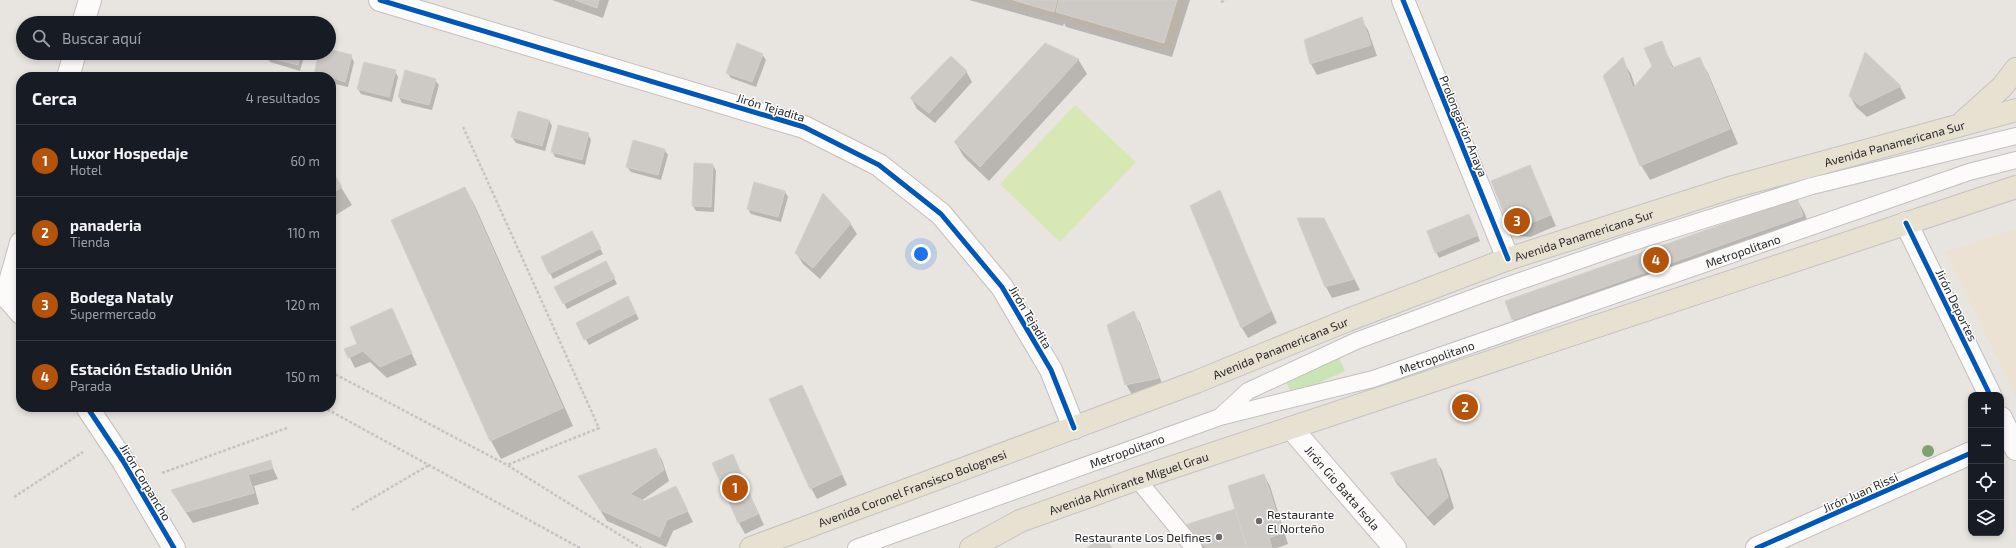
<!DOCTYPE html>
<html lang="es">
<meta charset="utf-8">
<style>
:root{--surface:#171b24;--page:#20242c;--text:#f1f3f6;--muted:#9ea1a6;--line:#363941;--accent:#b45309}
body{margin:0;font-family:"Exo 2",sans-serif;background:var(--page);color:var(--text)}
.controls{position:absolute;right:12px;bottom:12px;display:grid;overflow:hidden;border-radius:8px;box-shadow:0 2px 6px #0003}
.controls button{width:36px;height:36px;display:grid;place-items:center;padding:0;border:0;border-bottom:1px solid var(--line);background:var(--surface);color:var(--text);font:20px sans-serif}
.you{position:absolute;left:921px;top:254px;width:14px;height:14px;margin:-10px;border:3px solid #fff;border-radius:50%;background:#1a73e8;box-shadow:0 0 0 6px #1a73e833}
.badge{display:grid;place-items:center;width:26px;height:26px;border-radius:50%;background:var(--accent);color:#fff;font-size:13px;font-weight:700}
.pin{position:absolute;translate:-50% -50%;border:2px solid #fff;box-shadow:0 1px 4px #0006}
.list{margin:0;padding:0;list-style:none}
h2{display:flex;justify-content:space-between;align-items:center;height:52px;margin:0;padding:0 16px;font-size:17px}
h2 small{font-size:13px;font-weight:400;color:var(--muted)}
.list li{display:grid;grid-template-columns:26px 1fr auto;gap:12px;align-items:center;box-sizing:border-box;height:72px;padding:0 16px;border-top:1px solid var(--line)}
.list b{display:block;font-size:15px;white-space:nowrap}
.list p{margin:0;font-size:13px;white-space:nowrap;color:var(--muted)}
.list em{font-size:13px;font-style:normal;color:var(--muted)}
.icon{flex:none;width:22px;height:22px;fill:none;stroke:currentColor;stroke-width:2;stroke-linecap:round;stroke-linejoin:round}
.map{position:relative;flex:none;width:2016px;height:548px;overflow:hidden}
.search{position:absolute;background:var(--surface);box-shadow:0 2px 6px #0003;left:16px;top:16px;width:320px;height:44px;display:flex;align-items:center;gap:10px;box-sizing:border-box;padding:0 14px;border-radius:22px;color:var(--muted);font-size:15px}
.panel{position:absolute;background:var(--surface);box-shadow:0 2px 6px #0003;left:16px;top:72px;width:320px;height:340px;border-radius:16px}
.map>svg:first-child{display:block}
.education{fill:#ebe2d3}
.green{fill:#cbe4b6}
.pitch{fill:#d8e8b4}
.shadow{fill:#0003}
.building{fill:#cdcac6;stroke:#d3cfcb}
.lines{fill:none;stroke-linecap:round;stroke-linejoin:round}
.lane-casing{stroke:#c1c0c1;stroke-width:18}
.street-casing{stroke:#c1c0c1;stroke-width:24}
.secondary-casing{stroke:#c1c0c1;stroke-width:24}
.primary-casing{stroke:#c4c3c1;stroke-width:24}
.path{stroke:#c4c4c4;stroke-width:2.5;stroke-dasharray:3 2;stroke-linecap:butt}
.lane{stroke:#fcfbfa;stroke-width:16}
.street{stroke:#fcfbfa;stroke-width:22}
.secondary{stroke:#fcfbfa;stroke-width:22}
.primary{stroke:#e7e1d2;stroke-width:22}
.cycleway-casing{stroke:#fff;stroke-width:8}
.cycleway{stroke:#0057b8;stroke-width:5}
.tree{fill:#81a072}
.poi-dot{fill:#6c6a69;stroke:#fff;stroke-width:1.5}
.labels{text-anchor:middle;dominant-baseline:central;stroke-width:3;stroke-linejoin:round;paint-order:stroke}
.street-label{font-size:12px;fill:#292929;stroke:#fff}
.poi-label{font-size:12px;fill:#292929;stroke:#fff;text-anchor:start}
</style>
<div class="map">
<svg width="2016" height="548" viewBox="0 0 2016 548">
<rect width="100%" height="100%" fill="#e8e4df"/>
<path class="education" d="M995,0h190l-14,52z
M2016,229v167l-71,-144z"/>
<path class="green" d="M1339,358l6,13 -53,24 -6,-13z"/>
<path class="pitch" d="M1075,105l61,57 -76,80 -60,-58z"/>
<path class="shadow" d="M552,0h57l-6,18z
M969,0h221l-18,57 -106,-30 -2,-4 -1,3z
M1361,19l7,11 9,26 -60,19 -6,-11z
M1661,42l13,26 25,-10 9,15 30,71 -88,36 -9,-15 -19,-106 9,15 4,12 18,-19z
M329,51l22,5 3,6 -6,25 -17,-4v-6h-14l-2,-3 5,-21h9z
M268,53h37l-5,18 -30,-9 -3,-5z
M1866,53l34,34 6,11 -39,19 -11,-10 -6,-11z
M762,54l4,6 -10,27 -25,-9 -4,-5z
M1078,59l9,15 -98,107 -25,-24 -9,-15z
M395,71l3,6 -6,25 -31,-8 -3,-5z
M966,71l6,11 -37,41 -18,-14 -6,-11z
M435,80l4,5 -7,25 -30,-7 -3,-6z
M549,120l3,6 -7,25 -29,-8 -4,-6z
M588,134l3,6 -6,25 -30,-8 -3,-6z
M664,149l4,6 -7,25 -30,-8 -4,-5z
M713,165l3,6 -2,41 -18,-1 -3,-5z
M1529,166l27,60 -26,11 -10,-1 -6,-7 -7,-11z
M331,171l21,34 -21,13z
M465,188l10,18 98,220 -72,33 -10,-18 -98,-221z
M785,192l3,5 -7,25 -30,-8 -3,-5z
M1219,192l58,131 -29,15 -6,-10 -50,-122z
M1797,199l8,15 6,17 -290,103 -8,-15z
M1469,215l11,26 -41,17 -3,-6z
M850,223l7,11 -37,45 -17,-15 -7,-11z
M1330,230l30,60 -28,8 -6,-11z
M592,232l11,22 -50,25 -11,-21z
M606,262l11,22 -50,25 -11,-21z
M630,303l9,16 -50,26 -12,-22z
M392,310l25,55 -30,13 -17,-16 -15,6 -9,-18 12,-6z
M1133,312l7,11 24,66 -32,6 -6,-11z
M801,386l46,99 -30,14 -6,-11z
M656,450l6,10 7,21 -28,20 3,2 32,-15 17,34 -20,9 -7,16 -59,-26 -28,-44z
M732,455l32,70 -19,9 -6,-11z
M1435,460l7,10 12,38 -20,18 -37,-42 -6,-11z
M270,462l8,17 -24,7 5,18 -66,19 -15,-22z
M1264,475l6,11 18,58 -11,4h-74l-11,-12 -6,-10 50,-16z"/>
<path class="building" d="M575,0h24l-2,8z
M1013,0h44l-3,12z
M1059,0h118l-13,43 -108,-31z
M1362,17l9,28 -61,19 -6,-24z
M1662,41l10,27 28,-11 30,72 -90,37 -37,-90 20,-19 10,31 19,-22 -8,-18z
M737,43l26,11 -11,28 -26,-9z
M1045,43l34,16 -99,108 -26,-25z
M329,49l23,6 -7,27 -14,-5 -17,-3 5,-21h10z
M1865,52l36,34 -41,20 -11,-10z
M267,53h34l-3,12 -32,-8z
M951,56l16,15 -38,42 -19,-15z
M364,62l32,8 -7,27 -32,-8z
M405,70l31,9 -7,26 -31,-8z
M518,111l31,9 -7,26 -31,-9z
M558,125l31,8 -7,27 -31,-8z
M633,140l32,9 -7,26 -32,-8z
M694,163l19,1 -2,43 -19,-1z
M1530,165l21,50 -28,11 -10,-1 -7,-7 -15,-37z
M331,169l11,18 -11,7z
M754,182l31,9 -7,26 -31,-8z
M465,187l98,221 -73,33 -99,-221z
M1220,190l51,121 -30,17 -51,-122z
M823,193l28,30 -38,45 -18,-15z
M1797,198l6,18 -291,104 -7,-19z
M1469,214l9,21 -43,18 -8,-22z
M1297,218h27l30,61 -29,8z
M592,231l9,17 -52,26 -8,-17z
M606,261l9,17 -52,26 -9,-17z
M628,296l8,17 -52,27 -8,-17z
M392,308l20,45 -32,14 -17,-16 -15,7 -4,-9 13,-5 -7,-17z
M1134,311l25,67 -34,7 -18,-60z
M802,385l40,89 -32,15 -41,-90z
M656,448l8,22 -34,24 14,7 32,-15 12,25 -21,9 -7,17 -60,-27 -22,-34z
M733,454l25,60 -20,9 -26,-60z
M1436,458l12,39 -20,19 -38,-43z
M271,460l2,8 -25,7 6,18 -68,19 -15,-22z
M1264,474l19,59 -14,5 3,10h-25l-19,-62z
M1235,509l12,39h-41l-21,-23z
M1104,536l8,12h-25z"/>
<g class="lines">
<defs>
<g id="lane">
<path d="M1222,415l26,-24 108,-50 127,-47 144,-50 185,-58 204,-50"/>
<path d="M1137,479l57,69"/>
<path id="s1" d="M856,548l364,-131 153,-38 596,-207 47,-12"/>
</g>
<g id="street">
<path d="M380,0l424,127 75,38 62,49 61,73 49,83 23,58"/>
<path d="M1403,0l105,259"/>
<path d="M83,23l7,-23"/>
<path d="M68,77l7,-24"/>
<path d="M1906,223l84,172"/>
<path d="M6,296l15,-53"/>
<path d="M2001,418l15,31"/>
<path id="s2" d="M1291,428l104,120"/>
<path d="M1757,548l214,-95"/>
</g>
<path id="secondary" d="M0,295l6,1 15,17
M87,407l36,54 51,87"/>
<g id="primary">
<path d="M1963,122l39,-35 14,-18"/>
<path id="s3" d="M751,548l445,-166 152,-62 160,-61 225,-72 283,-77"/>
<path id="s4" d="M971,548l49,-27 117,-42 879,-292"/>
</g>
</defs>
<use href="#lane" class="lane-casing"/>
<use href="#street" class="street-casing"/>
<use href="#secondary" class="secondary-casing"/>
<use href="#primary" class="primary-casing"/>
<path class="path" d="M1221,2l5,-2
M463,127l136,301 -92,37
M331,372l176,93 134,83
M323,407l257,141
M162,473l125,-45
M14,497l69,-45
M352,510l77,-45"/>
<use href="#lane" class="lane"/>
<use href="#street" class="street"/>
<use href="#secondary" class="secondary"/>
<use href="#primary" class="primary"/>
<defs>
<path id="cycleway" d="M380,0l424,127 75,38 62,49 61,73 49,83 23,58
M1403,0l105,259
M1906,223l84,172
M87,407l36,54 51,87
M1757,548l214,-95"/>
</defs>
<use href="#cycleway" class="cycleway-casing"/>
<use href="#cycleway" class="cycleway"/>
</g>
<circle class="tree" cx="1928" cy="451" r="6"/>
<g class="poi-dot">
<circle cx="1259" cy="521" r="4"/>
<circle cx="1219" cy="537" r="4"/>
</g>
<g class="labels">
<g class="street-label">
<text transform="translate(771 107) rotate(17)">Jirón Tejadita</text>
<text transform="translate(1464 126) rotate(68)">Prolongación Anaya</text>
<text stroke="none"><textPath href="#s3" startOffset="1214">Avenida Panamericana Sur</textPath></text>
<text stroke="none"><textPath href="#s3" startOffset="890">Avenida Panamericana Sur</textPath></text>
<text stroke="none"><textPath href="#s1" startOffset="936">Metropolitano</textPath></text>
<text transform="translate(1957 305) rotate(64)">Jirón Deportes</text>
<text transform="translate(1031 317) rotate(59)">Jirón Tejadita</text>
<text stroke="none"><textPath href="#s3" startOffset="566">Avenida Panamericana Sur</textPath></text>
<text stroke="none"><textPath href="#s1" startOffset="612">Metropolitano</textPath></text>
<text stroke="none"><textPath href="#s1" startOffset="288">Metropolitano</textPath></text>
<text transform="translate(146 482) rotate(59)">Jirón Corpancho</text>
<text stroke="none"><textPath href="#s4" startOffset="171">Avenida Almirante Miguel Grau</textPath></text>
<text stroke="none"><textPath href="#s3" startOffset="172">Avenida Coronel Fransisco Bolognesi</textPath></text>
<text stroke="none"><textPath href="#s2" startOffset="79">Jirón Gio Batta Isola</textPath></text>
<text transform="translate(1860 492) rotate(-24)">Jirón Juan Rissi</text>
</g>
<g class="poi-label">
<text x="1267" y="514">Restaurante<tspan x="1267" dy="14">El Norteño</tspan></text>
<text x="1211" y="537" text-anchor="end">Restaurante Los Delfines</text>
</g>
</g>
</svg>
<div class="controls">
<button>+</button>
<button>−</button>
<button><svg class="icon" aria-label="locate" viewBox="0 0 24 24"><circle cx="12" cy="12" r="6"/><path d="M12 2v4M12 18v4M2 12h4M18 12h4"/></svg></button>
<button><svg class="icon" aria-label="layers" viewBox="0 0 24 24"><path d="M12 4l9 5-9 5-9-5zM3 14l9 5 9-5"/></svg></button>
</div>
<div class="you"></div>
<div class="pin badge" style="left:735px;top:488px">1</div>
<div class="pin badge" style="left:1465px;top:407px">2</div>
<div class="pin badge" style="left:1517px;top:221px">3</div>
<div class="pin badge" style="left:1656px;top:260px">4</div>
<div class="search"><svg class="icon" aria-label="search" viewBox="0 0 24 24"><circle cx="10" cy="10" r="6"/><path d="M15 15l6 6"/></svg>Buscar aquí</div>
<section class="panel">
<h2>Cerca<small>4 resultados</small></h2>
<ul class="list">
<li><span class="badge">1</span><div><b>Luxor Hospedaje</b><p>Hotel</p></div><em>60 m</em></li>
<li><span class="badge">2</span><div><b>panaderia</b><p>Tienda</p></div><em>110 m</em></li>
<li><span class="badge">3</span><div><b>Bodega Nataly</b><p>Supermercado</p></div><em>120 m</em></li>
<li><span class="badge">4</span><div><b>Estación Estadio Unión</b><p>Parada</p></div><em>150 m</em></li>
</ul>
</section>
</div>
